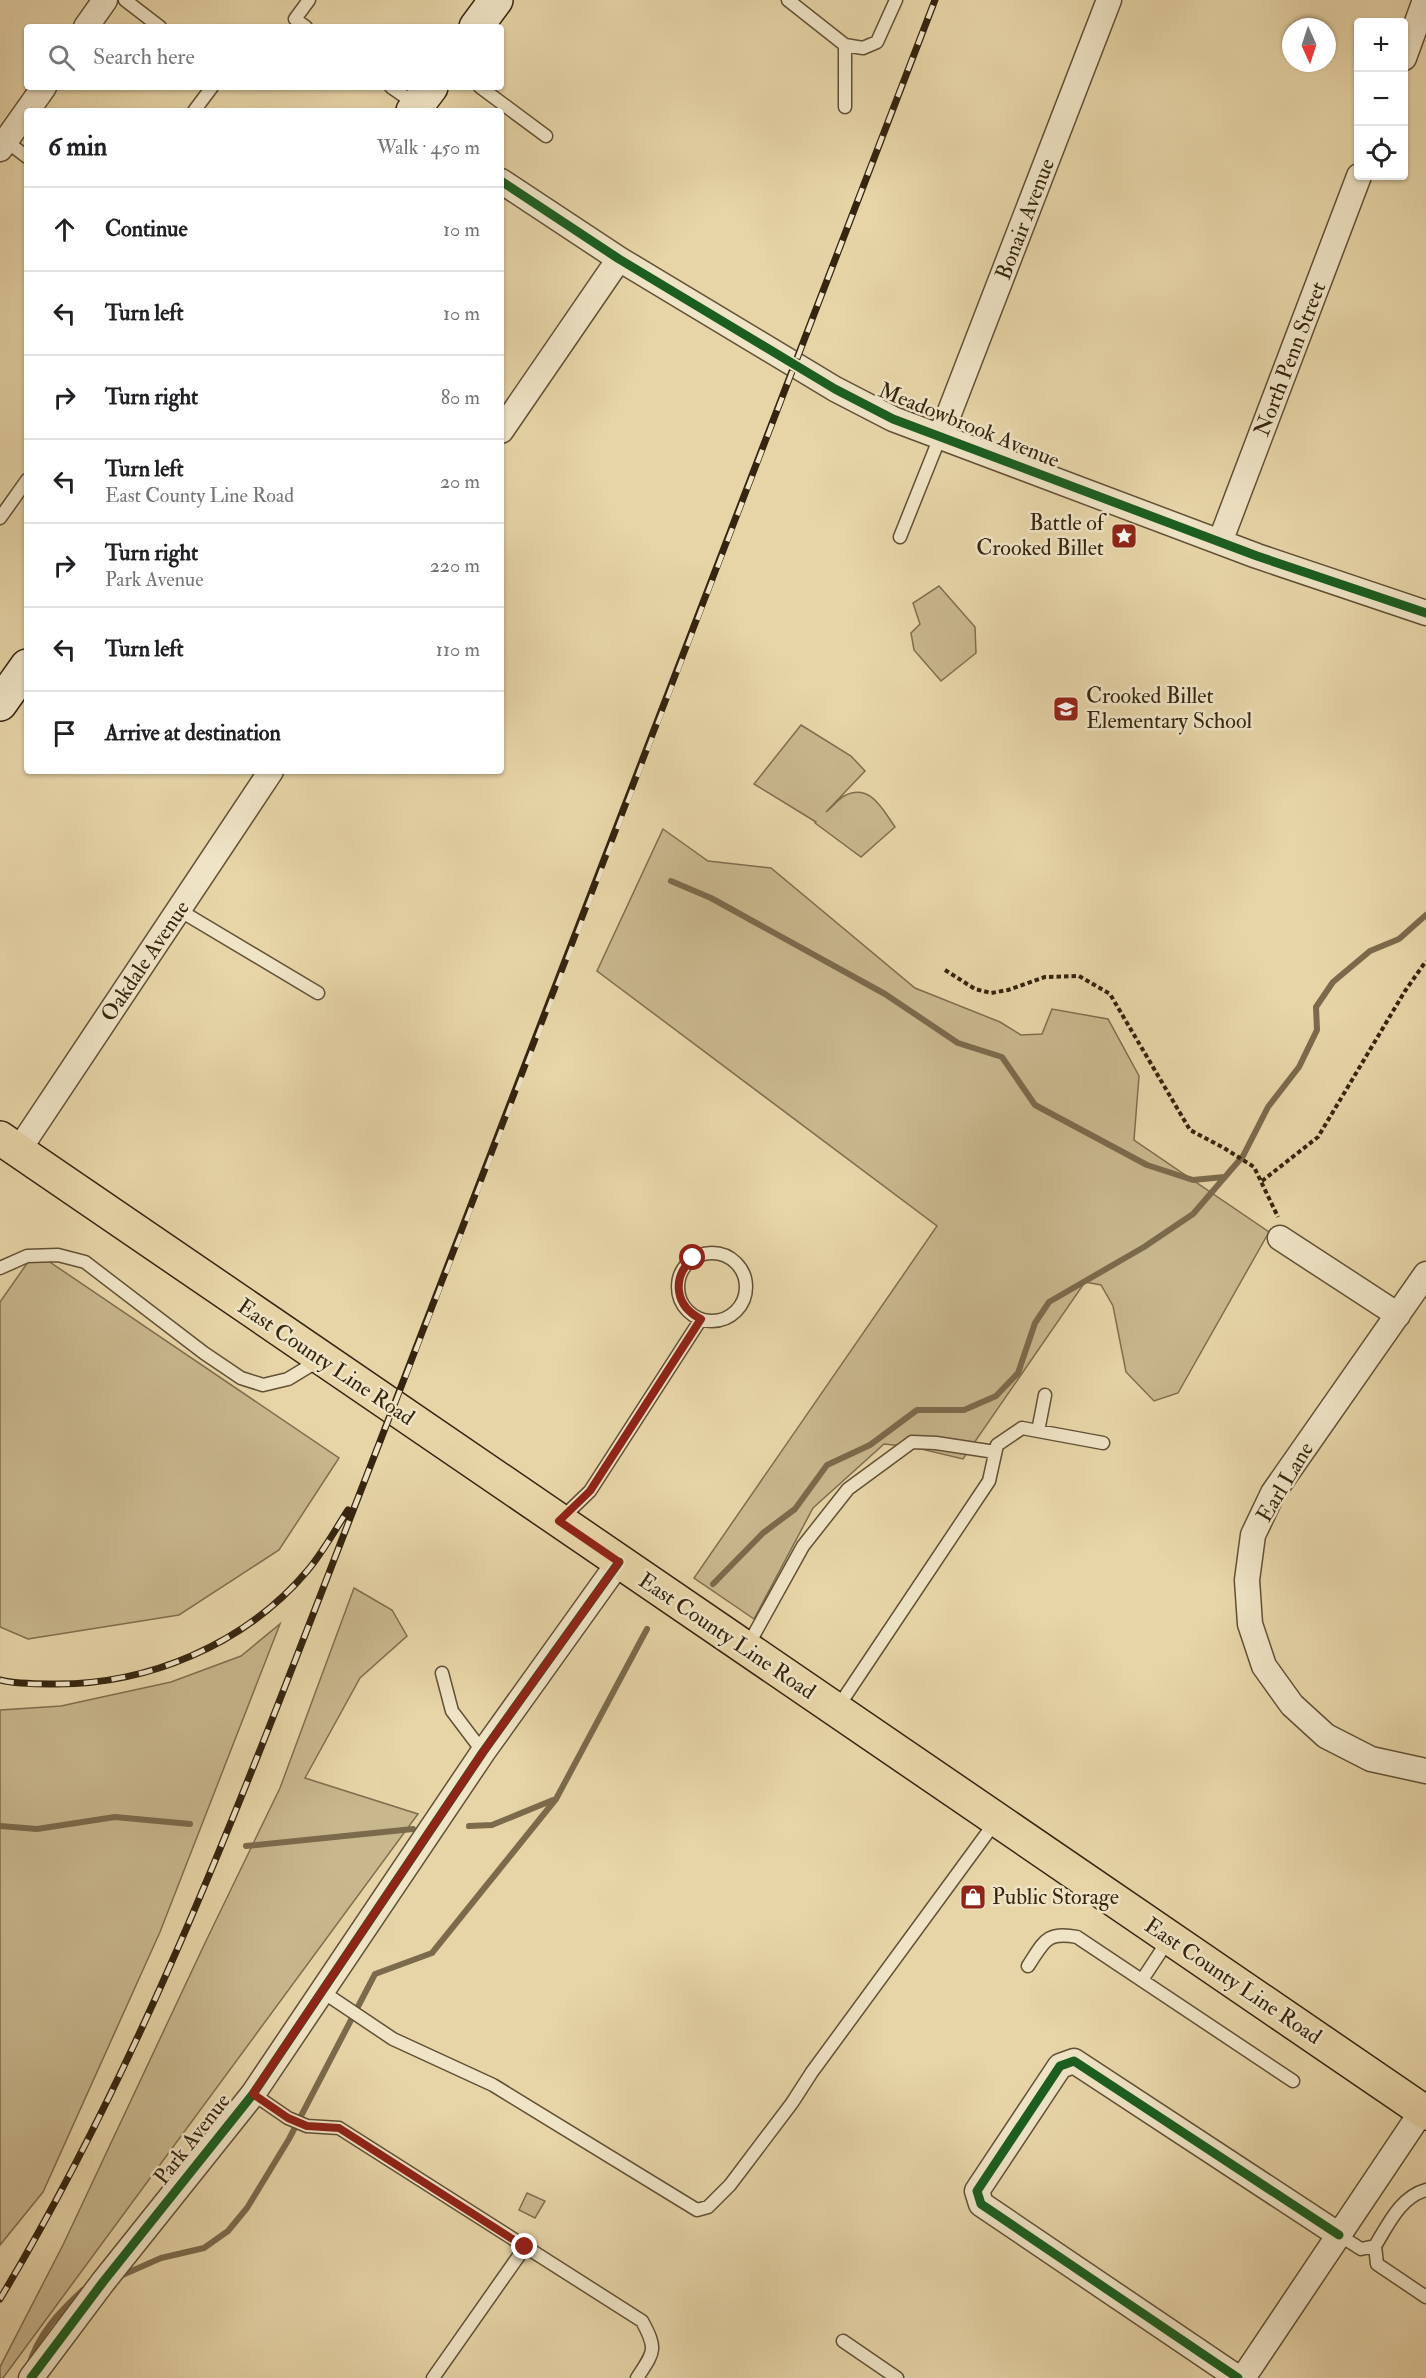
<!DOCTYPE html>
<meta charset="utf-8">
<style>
:root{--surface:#fff;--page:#f6f6f6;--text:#202124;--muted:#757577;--line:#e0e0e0}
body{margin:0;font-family:"IM FELL Double Pica",serif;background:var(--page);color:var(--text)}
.controls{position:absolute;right:18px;top:18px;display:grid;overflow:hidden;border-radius:6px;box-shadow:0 2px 4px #0004}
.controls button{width:54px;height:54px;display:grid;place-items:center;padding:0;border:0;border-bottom:2px solid var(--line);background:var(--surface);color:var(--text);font:30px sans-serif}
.compass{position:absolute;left:1282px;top:18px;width:54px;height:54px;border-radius:50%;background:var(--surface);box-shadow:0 2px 4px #0004;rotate:177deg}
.stop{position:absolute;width:18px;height:18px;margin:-14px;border:4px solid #8f2418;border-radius:50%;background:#fff}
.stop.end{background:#8f2418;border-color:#fff;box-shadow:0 2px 6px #0008}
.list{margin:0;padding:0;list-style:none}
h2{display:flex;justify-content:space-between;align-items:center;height:78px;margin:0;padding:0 24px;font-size:26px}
h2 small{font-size:20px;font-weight:400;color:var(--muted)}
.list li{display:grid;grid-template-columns:39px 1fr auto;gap:18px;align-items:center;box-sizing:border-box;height:84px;padding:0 24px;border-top:2px solid var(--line)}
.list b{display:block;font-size:22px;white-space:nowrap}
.list p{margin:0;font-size:20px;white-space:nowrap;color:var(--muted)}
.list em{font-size:20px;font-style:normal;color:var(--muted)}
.icon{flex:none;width:33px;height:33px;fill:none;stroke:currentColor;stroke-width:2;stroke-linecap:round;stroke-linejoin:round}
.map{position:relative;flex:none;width:1426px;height:2378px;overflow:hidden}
.search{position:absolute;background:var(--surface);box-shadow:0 2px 4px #0004;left:24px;top:24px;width:480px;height:66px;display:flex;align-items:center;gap:15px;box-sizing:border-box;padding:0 21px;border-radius:6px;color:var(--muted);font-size:22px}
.panel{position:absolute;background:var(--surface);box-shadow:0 2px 4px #0004;left:24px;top:108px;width:480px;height:666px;border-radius:6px}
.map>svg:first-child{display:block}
.green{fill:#c9b78e;stroke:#7f6e4e;stroke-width:1.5}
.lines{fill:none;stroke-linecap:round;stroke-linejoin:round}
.stream{stroke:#7b6a4c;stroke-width:6}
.lane-casing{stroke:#625035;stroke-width:15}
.street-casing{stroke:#625035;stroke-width:27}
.secondary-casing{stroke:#35240f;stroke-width:36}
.primary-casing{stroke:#35240f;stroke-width:36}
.path{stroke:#35240f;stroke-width:4;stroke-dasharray:4.5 3;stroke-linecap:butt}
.lane{stroke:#efe4c6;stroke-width:12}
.street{stroke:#efe4c6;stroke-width:24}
.secondary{stroke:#efe4c6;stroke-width:33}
.primary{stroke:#e7d5a8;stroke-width:33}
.rail-casing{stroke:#35240f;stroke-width:7}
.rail{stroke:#efe4c6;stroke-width:4.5;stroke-dasharray:14;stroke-linecap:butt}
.cycleway-casing{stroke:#efe4c6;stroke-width:13}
.cycleway{stroke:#1b5e20;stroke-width:9}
.route{stroke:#8f2418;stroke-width:8}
.labels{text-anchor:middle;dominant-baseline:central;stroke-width:5;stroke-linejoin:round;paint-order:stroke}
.street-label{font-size:22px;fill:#35240f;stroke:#efe4c6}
.poi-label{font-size:22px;fill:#35240f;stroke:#efe4c6;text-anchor:start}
</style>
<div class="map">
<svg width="1426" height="2378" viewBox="0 0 1426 2378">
<rect width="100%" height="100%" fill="#e7d5a8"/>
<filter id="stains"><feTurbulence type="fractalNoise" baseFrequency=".00333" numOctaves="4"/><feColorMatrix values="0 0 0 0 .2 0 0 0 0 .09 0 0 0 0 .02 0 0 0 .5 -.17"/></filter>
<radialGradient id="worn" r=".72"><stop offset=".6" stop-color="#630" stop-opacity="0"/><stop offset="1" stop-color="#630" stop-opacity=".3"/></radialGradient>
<path class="green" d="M939,586l36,41 1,26 -35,28 -27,-31 -3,-17 9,-9 -7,-21z
M801,725l50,31 14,15 -39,41c6,-4 11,-12 18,-16 26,-14 39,14 51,31l-34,30 -46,-34 1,-1 -62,-38z
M663,829l45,32 63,7 144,120 85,34 21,13 21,-1 10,-25 56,10 31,57 -5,64 135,92 -91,161 -24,8 -28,-29 -13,-66 -12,-21 -16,-3 -122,177 -50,-12 -29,-3 -71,64 -59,111 -60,-41 243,-352 -340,-255z
M35,1252l304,206 -60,92 -100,65 -151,24 -28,-12v-325z
M354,1588l38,22 15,26 -47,42 -55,100 113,36 -415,564h-3v-11l63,-122 142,-302 75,-155z
M280,1624l-120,308 -117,260 -43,53v-535l61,-4 110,-24 70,-26z
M527,2193l18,8 -10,17 -16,-8z"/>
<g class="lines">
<path class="stream" d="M671,881l40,17 174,96 73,49 44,14 33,48 112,60 46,15 31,-3
M713,1584l50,-51 32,-24 32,-44 43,-20 47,-35h47l32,-14 22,-23 17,-50 14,-21 95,-55 49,-33 50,-58 25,-49 31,-40 18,-37 -1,-23 17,-25 37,-31 29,-12 27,-24
M0,1826l37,3 78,-12 75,7
M469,1826l23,-1 61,-25
M246,1846l167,-17
M118,2277l43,-19 43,-10 24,-17 19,-23 42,-69 86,-165 57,-21 124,-154 91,-170
M29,2366c8,-31 31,-55 54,-76"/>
<defs>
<path id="lane" d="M125,0l35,27
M788,0l57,45 18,3 14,-6 19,-42
M306,27l-11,-8 14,-19
M845,45v62
M391,87l26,18
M480,87l66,49
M194,111l18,-24
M6,141l21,16
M0,518l27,-38
M900,537l40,-100
M179,910l139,83
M678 1287a34 34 0 1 1 68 0a34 34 0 1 1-68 0Z
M0,1268l27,-12 31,-1 27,7 119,91 37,25 22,7 25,-6 33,-20
M1038,1431l7,-36
M560,1520l30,-29 111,-172
M746,1649l57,-103 45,-57 64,-47 24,1 59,9
M442,1673l10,38 31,41
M836,1710l153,-229 8,-36 25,-17 81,15
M1028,1966c16,-24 18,-35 49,-29l216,144
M1142,1980l27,-41
M323,1992l70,47 100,46 204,125 11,-3 22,-22 62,-82 20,-31 184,-251
M253,2094l35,24 19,8 32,2 303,193c16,29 12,31 -5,57
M1339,2235l22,14 14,-3c13,-21 25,-49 51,-56
M1375,2246l2,18 49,33
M843,2341l54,37
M433,2378l92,-131"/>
<path id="street" d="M86,27l19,-27
M1404,58l21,-58
M0,149l44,-62
M501,181l118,78 216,130 58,30 364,137 169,57
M501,431l118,-172
M940,437l169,-437
M1220,542l139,-366
M18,1151l253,-380
M1280,1238l118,77
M1426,1274l-153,219 -20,42 -6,45 3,44 14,42 28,39 34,31 45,23 55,12
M31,2378l72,-96 150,-188 230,-342 136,-190
M1238,2378l-257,-174 -4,-13 83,-125 14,-5 265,174
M1243,2378l183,-273"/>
<path id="secondary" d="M476,27l20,-27
M413,111l18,-24
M0,704l27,-38"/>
<path id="primary" d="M0,1138l1426,975"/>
</defs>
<use href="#lane" class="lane-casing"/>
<use href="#street" class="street-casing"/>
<use href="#secondary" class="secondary-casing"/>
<use href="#primary" class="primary-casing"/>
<path class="path" d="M945,970l30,19 16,4 17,-3 37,-13 34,-1 31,18 80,136 34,18 30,19 24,50
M1262,1181l56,-44 87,-146 21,-30"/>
<use href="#lane" class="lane"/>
<use href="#street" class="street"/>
<use href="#secondary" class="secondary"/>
<use href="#primary" class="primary"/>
<defs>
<path id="rail" d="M0,1680c16,4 33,4 50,4 96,2 195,-39 258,-114 15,-18 27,-40 40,-60
M0,2299c161,-269 265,-564 379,-855 189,-480 370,-963 556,-1444"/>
</defs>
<use href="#rail" class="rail-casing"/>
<use href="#rail" class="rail"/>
<defs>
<path id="cycleway" d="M501,181l118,78 216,130 58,30 364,137 169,57
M31,2378l72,-96 150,-188 230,-342 136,-190
M1238,2378l-257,-174 -4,-13 83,-125 14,-5 265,174"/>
</defs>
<use href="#cycleway" class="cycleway-casing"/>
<use href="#cycleway" class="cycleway"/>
</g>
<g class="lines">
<path class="route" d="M525,2247l-186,-119 -32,-2 -19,-8 -35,-24 230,-342 136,-190 -60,-41 31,-30 111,-172c-26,-13 -30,-41 -8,-61"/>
</g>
<defs>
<symbol id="sight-square" viewBox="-11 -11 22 22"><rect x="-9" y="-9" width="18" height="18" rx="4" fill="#8f2418" stroke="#efe4c6"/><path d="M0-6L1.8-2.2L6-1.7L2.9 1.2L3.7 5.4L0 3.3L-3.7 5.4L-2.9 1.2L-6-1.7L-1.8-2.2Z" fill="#fff"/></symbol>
<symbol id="school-square" viewBox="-11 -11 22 22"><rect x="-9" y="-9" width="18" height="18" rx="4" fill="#8f2418" stroke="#efe4c6"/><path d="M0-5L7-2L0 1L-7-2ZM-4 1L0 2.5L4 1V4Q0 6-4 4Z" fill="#fff"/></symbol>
<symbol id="shop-square" viewBox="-11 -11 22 22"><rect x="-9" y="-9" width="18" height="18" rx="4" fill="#8f2418" stroke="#efe4c6"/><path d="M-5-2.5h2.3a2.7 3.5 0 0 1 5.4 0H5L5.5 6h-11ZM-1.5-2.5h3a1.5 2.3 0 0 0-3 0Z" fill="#fff"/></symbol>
</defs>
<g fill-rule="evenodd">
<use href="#sight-square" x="1109" y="521" width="30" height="30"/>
<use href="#school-square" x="1051" y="694" width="30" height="30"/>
<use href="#shop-square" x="958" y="1882" width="30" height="30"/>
</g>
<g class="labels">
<g class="street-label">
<text transform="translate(1025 219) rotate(-69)">Bonair Avenue</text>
<text transform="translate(1290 359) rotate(-69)">North Penn Street</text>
<text transform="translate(969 425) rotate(22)">Meadowbrook Avenue</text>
<text transform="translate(145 961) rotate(-56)">Oakdale Avenue</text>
<text transform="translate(326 1362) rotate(34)">East County Line Road</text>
<text transform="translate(1285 1482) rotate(-59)">Earl Lane</text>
<text transform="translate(727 1636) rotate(34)">East County Line Road</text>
<text transform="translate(1233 1981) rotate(34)">East County Line Road</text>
<text transform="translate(192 2139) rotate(-52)">Park Avenue</text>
</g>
<g class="poi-label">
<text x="1104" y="523" text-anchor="end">Battle of<tspan x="1104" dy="25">Crooked Billet</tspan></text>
<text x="1086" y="696">Crooked Billet<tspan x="1086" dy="25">Elementary School</tspan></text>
<text x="992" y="1897">Public Storage</text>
</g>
</g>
<rect width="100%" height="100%" filter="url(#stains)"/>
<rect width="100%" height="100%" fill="url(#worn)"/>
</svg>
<div class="controls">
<button>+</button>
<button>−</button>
<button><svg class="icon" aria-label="locate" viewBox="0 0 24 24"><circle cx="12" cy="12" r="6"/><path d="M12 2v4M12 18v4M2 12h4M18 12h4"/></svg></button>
</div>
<svg class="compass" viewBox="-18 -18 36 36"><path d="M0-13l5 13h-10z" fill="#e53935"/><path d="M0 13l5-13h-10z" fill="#757577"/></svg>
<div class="stop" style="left:693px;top:1258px"></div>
<div class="stop end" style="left:525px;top:2247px"></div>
<div class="search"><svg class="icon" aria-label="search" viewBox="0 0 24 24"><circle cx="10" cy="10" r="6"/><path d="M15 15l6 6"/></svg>Search here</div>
<section class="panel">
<h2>6 min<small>Walk · 450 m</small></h2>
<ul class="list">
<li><svg class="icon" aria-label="ahead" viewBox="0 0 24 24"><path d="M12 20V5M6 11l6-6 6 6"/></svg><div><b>Continue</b></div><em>10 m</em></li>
<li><svg class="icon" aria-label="left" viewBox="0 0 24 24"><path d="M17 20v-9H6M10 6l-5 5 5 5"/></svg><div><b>Turn left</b></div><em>10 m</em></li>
<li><svg class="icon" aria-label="right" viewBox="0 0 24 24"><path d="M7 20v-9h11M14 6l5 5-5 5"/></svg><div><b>Turn right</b></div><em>80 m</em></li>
<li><svg class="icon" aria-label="left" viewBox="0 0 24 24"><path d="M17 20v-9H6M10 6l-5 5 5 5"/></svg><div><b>Turn left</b><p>East County Line Road</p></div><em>20 m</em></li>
<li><svg class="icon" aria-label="right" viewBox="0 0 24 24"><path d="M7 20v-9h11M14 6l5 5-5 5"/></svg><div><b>Turn right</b><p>Park Avenue</p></div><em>220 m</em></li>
<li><svg class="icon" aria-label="left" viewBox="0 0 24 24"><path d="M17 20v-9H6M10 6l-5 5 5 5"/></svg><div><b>Turn left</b></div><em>110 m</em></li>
<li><svg class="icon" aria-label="arrive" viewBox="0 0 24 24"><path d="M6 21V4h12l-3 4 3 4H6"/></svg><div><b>Arrive at destination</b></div></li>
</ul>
</section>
</div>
